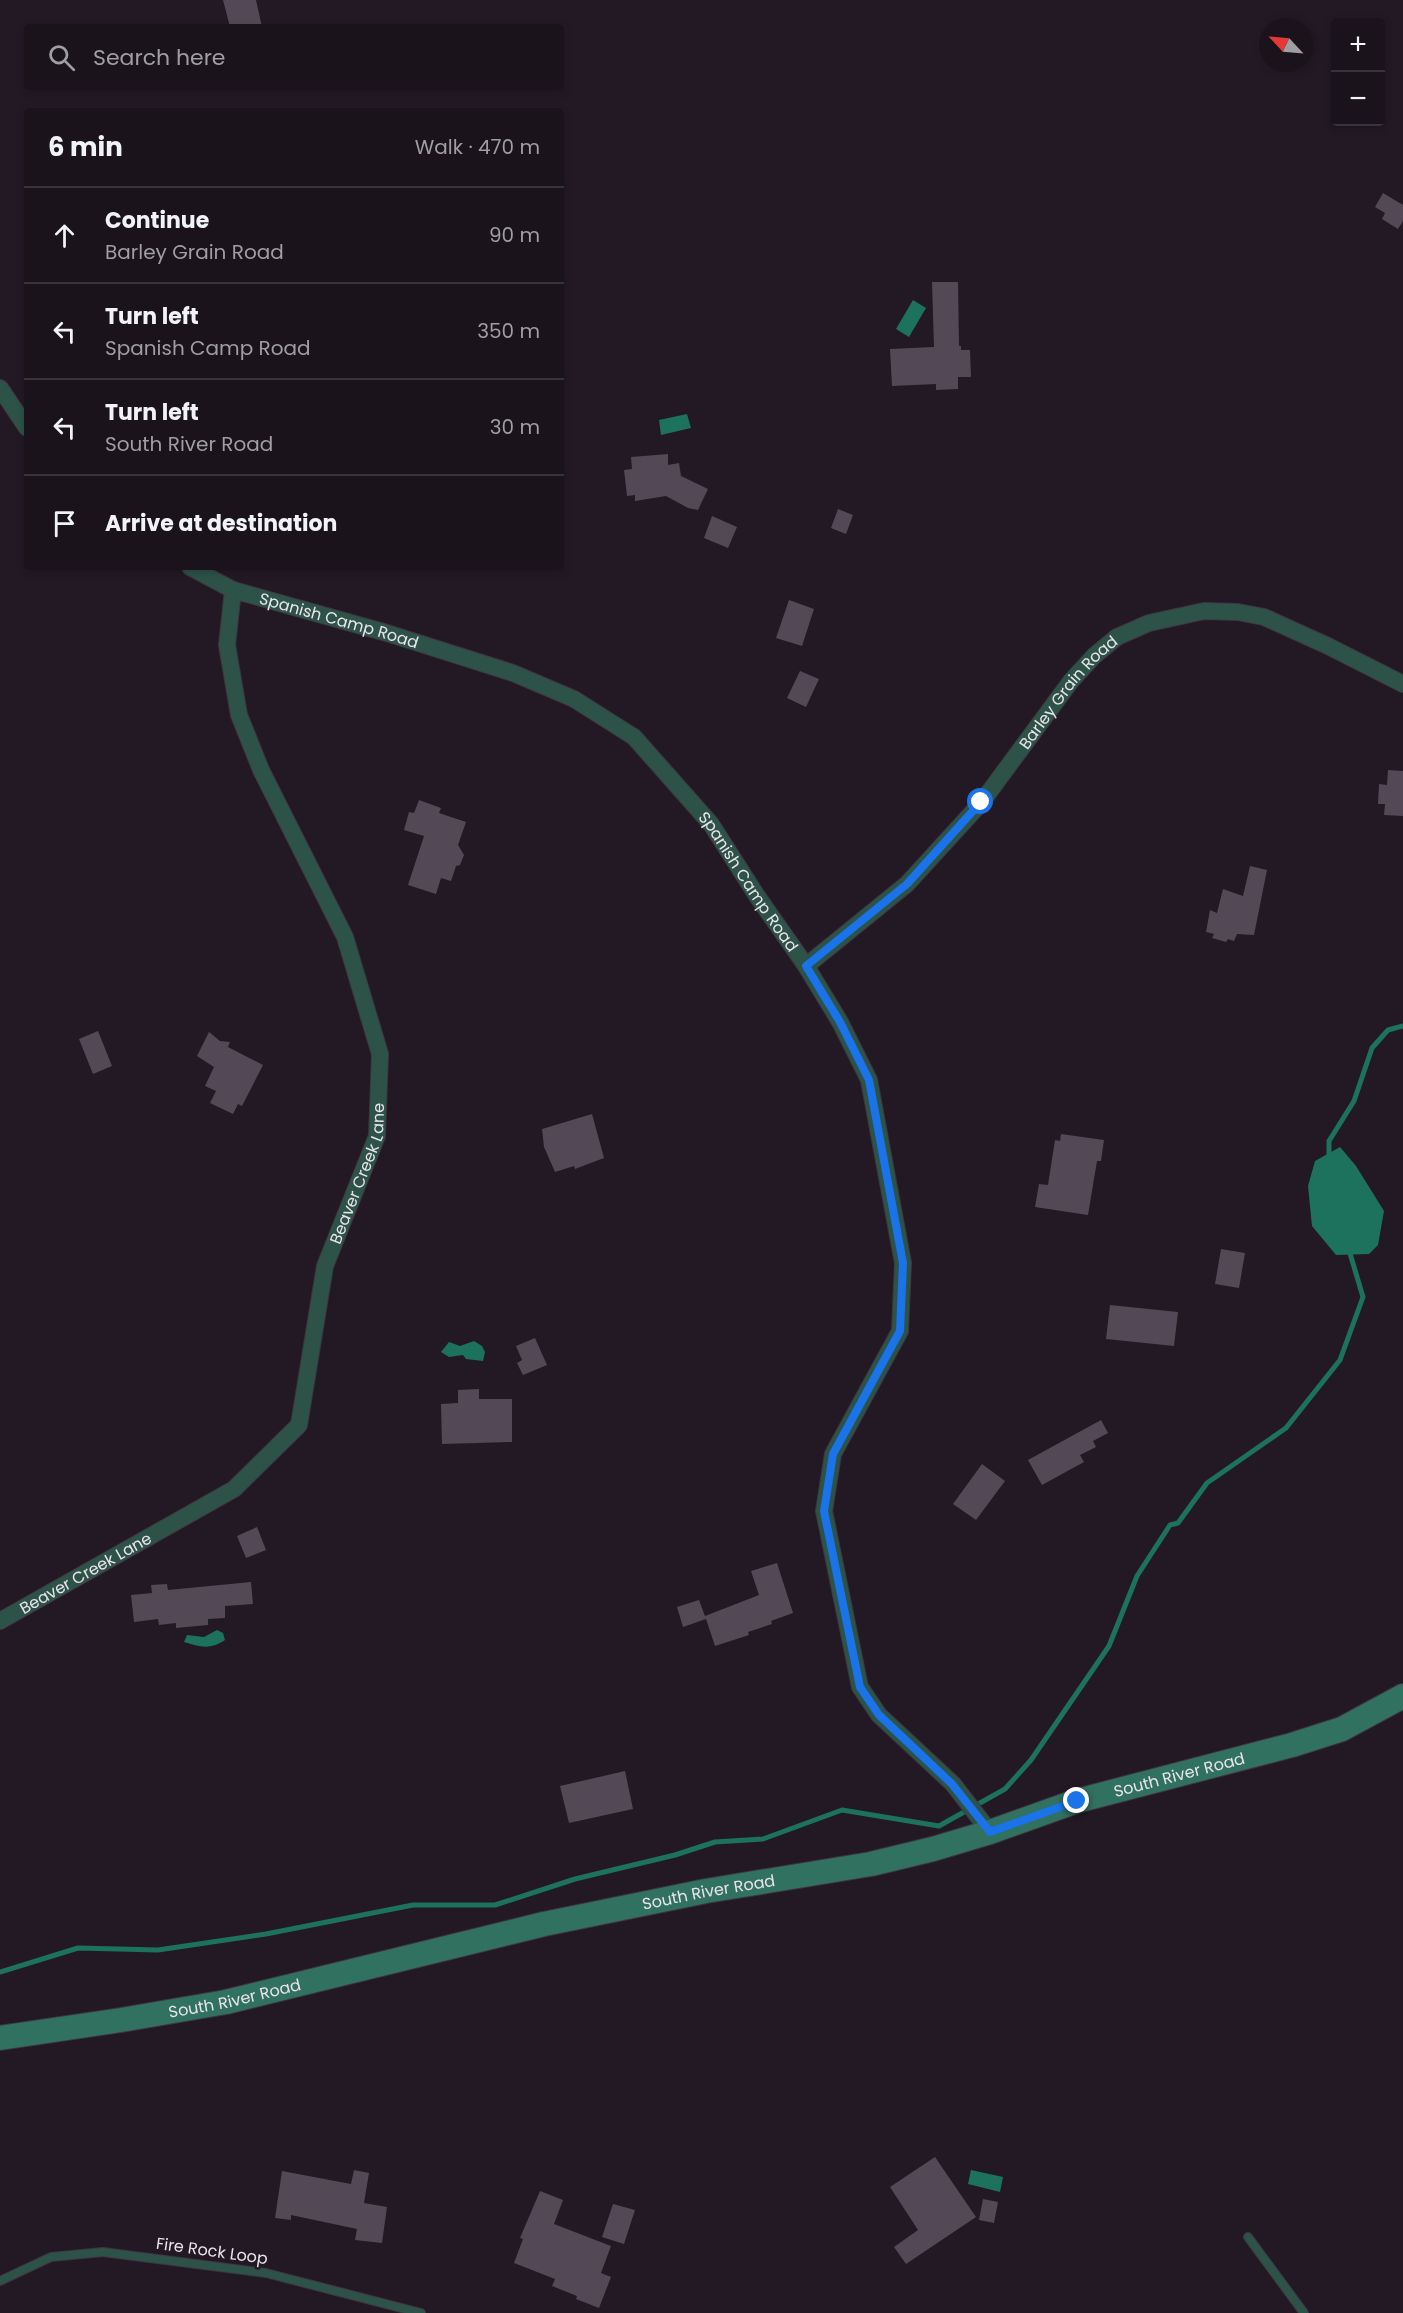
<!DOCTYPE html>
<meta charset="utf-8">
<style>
:root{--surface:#1a131b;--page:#231c24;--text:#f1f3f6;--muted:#9f9ea3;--line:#38323a}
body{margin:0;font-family:Poppins,sans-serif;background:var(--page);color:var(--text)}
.controls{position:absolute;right:18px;top:18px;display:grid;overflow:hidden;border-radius:6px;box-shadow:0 3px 9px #0003}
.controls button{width:54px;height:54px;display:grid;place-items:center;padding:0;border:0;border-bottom:2px solid var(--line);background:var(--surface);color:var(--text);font:30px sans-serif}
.compass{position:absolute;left:1259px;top:18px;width:54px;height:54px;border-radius:50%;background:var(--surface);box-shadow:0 3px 9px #0003;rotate:296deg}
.stop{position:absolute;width:18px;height:18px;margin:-14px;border:4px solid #1a73e8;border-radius:50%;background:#fff}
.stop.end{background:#1a73e8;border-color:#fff;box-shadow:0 2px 6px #0008}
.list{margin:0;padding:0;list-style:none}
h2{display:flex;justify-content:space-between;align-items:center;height:78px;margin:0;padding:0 24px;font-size:26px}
h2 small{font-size:20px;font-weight:400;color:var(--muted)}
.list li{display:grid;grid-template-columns:39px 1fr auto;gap:18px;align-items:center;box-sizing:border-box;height:96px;padding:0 24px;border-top:2px solid var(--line)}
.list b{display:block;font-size:22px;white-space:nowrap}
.list p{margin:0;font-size:20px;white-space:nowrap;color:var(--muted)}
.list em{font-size:20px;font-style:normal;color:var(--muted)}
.icon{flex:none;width:33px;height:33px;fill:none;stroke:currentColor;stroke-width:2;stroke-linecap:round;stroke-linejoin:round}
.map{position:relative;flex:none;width:1403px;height:2313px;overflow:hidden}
.search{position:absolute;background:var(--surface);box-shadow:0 3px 9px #0003;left:24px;top:24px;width:540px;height:66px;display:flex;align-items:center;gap:15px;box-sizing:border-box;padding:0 21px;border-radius:6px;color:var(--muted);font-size:22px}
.panel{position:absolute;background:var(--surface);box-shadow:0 3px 9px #0003;left:24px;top:108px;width:540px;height:462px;border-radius:6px}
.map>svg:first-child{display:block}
.water{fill:#1d725d}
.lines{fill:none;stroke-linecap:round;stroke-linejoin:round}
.stream{stroke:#1d725d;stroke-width:5}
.building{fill:#534956}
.lane-casing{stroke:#3e3540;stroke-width:10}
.street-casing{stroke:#3e3540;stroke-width:18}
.secondary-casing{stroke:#3e3540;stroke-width:26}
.lane{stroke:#2d5348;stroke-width:8}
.street{stroke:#2d5348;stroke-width:16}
.secondary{stroke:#317160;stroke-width:24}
.route{stroke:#1a73e8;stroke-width:8}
.labels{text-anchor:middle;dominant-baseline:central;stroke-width:5;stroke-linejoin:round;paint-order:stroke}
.street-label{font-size:16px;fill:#e9e3eb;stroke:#221924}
</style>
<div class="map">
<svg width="1403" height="2313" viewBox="0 0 1403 2313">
<rect width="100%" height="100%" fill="#221924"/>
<path class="water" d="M913,300l13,8 -17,29 -13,-8z
M687,414l4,14 -30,7 -2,-15z
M1340,1147l16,19 28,45 -6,34 -9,9 -33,1 -24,-29 -4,-40 7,-25z
M474,1341l8,5 3,6 -2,9 -17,-2 -3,-4 -14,2 -8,-5 8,-10 11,4z
M217,1630l6,3 2,7c-15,10 -25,7 -41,2l3,-7 17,2z
M971,2170l32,7 -3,15 -32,-8z"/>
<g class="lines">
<path class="stream" d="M1329,1159v-18l25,-40 18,-53 16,-18 15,-4
M0,1972l78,-24 80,2 108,-16 147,-29h82l80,-26 100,-24 40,-13 48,-3 79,-29 97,16 66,-37 26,-29 78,-114 28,-70 33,-51 8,-2 29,-40 79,-55 54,-68 23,-63 -14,-47"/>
</g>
<path class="building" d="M223,0h33l6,27h-32z
M1383,193l20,12v16l-5,8 -16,-10 3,-6 -10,-6z
M932,282h26l1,64h2v4h9l1,27h-13v12l-22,1v-6l-44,2 -2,-37 44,-2z
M668,454v11l11,-2 2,13 27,13 -10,21 -10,-2 -22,-12 -31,5v-6l-8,1 -3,-26 8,-1 -1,-12z
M838,509l15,6 -7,19 -15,-6z
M712,516l25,11 -9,21 -24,-10z
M789,600l25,9 -12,37 -26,-8z
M800,671l19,8 -13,28 -19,-9z
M1388,770l15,1v45l-19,-1 1,-11h-7l1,-20 8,1z
M419,800l22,8 -2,5 27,9 -8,23 6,10 -4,10 -4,1 -5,15 -10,-3 -5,16 -28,-9 16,-49 -20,-6 5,-18 5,1z
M1250,866l17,4 -13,65 -17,-1 -3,7 -6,-2 -2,3 -14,-4 2,-4 -8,-2 4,-22 7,3 6,-24 20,7z
M98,1031l14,35 -19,8 -14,-35z
M209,1032l11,9 10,1 -2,5 35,18 -21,41 -4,-2 -5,10 -23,-11 6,-12 -11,-5 9,-19 -17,-11z
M592,1114l12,44 -29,11 -1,-3 -19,6 -11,-25 -2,-18z
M1061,1134l43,6 -3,21h-4l-9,54 -53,-8 4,-23 9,1 7,-45 5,1z
M1221,1249l24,4 -6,35 -24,-4z
M1110,1305l68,7 -4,34 -68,-7z
M535,1338l12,27 -24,10 -6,-12 5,-3 -6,-14z
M479,1389v10h33v43l-70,2 -1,-40 17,-1v-13z
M1101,1420l7,13 -15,8 3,6 -16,8 4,7 -42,23 -14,-25z
M982,1464l23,17 -29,39 -23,-16z
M257,1527l9,23 -20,8 -9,-22z
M777,1563l16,50 -22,8 1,3 -24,8 1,3 -34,11 -10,-30 54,-21 -8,-24z
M251,1582l2,22 -28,2v12l-17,1v6l-32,3v-5l-17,2 -1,-6 -24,3 -3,-27 21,-2 -1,-8 16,-1 1,6z
M699,1600l7,19 -23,8 -6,-20z
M625,1771l8,38 -64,14 -9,-37z
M935,2157l41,60 -70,47 -12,-17 24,-17 -28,-43z
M354,2170l15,3 -5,30 23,4 -5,36 -27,-3 2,-11 -66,-14v5l-16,-2 7,-47 69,13z
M540,2191l23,9 -9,24 57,22 -10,27 10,4 -12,31 -23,-9 1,-3 -25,-10 3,-7 -41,-16 9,-24 -3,-1z
M983,2199l15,3 -4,21 -15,-3z
M613,2204l22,6 -11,34 -22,-7z"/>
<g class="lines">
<defs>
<path id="lane" d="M1248,2237l56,76
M0,2281l51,-24 52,-5 163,21 155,40"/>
<g id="street">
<path d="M0,388l27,40"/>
<path id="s1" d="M190,567l43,23 154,43 126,40 61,26 60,38 77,87 46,72 49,70 34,56 29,58 34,183 -3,68 -67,123 -9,57 36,176 19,28 74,69 37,48"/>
<path id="s2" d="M806,966l101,-82 74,-81 90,-122 23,-25 23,-19 32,-14 55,-12 34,1 26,5 64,29 75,38"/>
<path id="s3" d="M0,1621l234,-132 65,-64 26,-159 52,-130 3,-82 -35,-117 -84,-167 -22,-55 -12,-70 6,-55"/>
</g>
<g id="secondary">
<path id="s4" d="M0,2038l121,-18 105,-18 318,-78 162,-33 165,-27 62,-15 57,-17 87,-31 215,-56 50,-16 61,-33"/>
</g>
</defs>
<use href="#lane" class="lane-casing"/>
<use href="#street" class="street-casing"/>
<use href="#secondary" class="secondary-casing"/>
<use href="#lane" class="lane"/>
<use href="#street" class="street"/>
<use href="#secondary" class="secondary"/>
</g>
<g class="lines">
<path class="route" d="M981,802l-74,82 -101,82 34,56 29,58 34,183 -3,68 -67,123 -9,57 36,176 19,28 73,69 38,48 87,-31"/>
</g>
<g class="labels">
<g class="street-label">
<text stroke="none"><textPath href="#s1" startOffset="159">Spanish Camp Road</textPath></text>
<text stroke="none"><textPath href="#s2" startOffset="381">Barley Grain Road</textPath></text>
<text stroke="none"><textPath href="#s1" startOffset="663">Spanish Camp Road</textPath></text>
<text stroke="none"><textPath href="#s3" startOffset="620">Beaver Creek Lane</textPath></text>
<text stroke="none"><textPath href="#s3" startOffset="98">Beaver Creek Lane</textPath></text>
<text stroke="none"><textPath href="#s4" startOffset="1210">South River Road</textPath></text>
<text stroke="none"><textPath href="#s4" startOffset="724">South River Road</textPath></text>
<text stroke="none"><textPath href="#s4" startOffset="238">South River Road</textPath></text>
<text transform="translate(212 2251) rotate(8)">Fire Rock Loop</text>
</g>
</g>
</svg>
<div class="controls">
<button>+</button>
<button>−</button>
</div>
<svg class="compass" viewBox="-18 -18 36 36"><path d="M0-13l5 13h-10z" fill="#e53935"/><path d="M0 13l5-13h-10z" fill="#9f9ea3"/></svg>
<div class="stop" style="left:981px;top:802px"></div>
<div class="stop end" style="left:1077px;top:1801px"></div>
<div class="search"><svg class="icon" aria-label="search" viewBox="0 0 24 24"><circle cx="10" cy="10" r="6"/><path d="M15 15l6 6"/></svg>Search here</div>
<section class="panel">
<h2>6 min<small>Walk · 470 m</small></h2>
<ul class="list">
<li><svg class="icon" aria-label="ahead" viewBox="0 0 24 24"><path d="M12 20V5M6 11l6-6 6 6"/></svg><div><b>Continue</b><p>Barley Grain Road</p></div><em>90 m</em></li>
<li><svg class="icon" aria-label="left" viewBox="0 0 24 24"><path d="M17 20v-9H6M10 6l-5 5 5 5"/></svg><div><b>Turn left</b><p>Spanish Camp Road</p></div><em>350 m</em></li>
<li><svg class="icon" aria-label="left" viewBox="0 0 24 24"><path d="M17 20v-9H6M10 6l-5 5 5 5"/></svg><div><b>Turn left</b><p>South River Road</p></div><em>30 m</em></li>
<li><svg class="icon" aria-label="arrive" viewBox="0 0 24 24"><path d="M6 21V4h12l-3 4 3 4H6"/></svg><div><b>Arrive at destination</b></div></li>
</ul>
</section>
</div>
